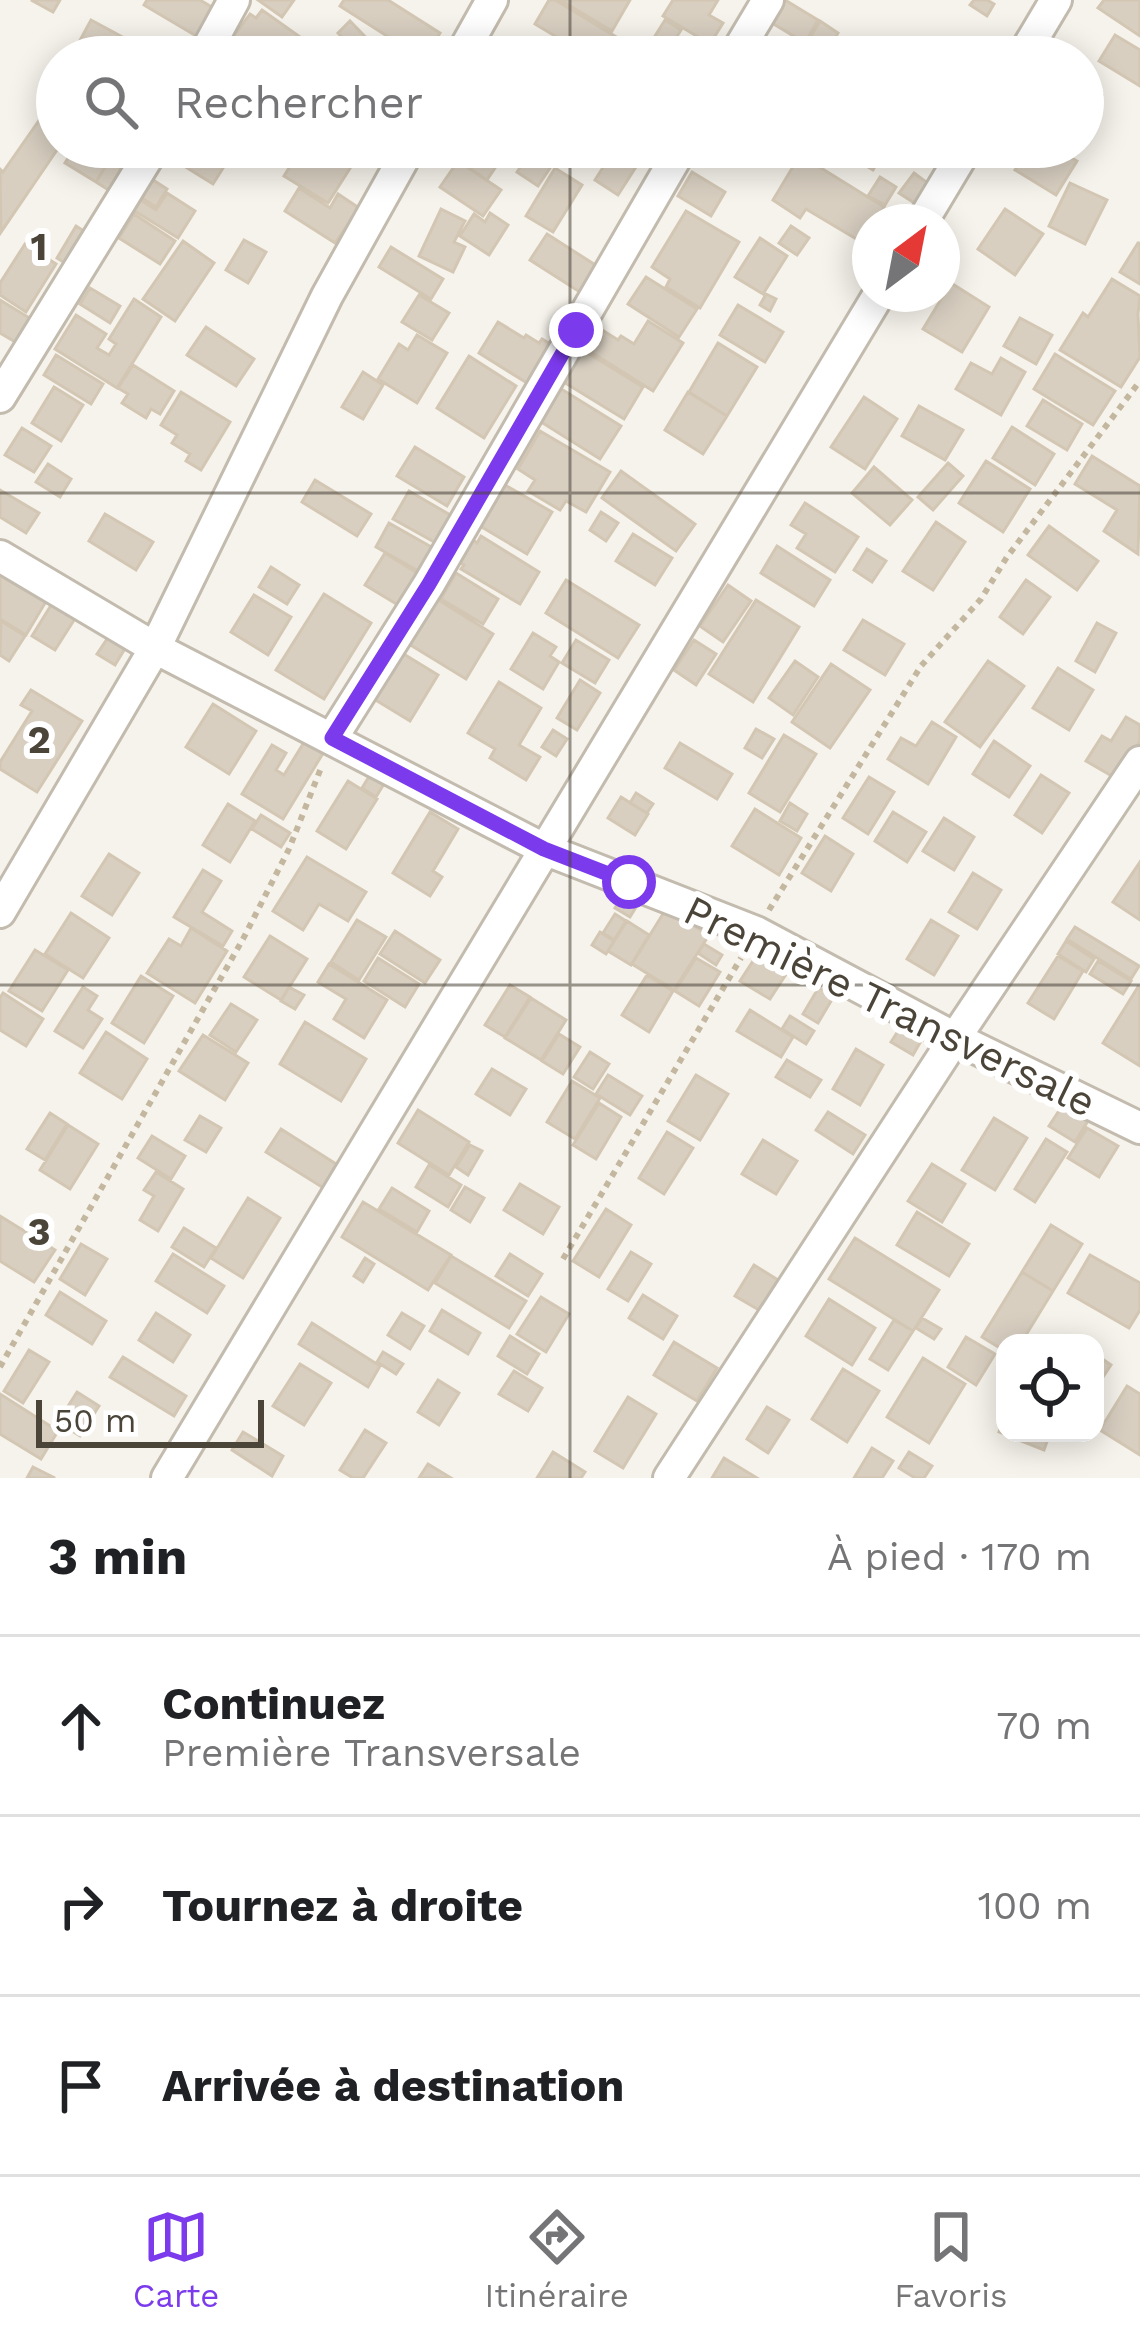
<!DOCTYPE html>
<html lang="fr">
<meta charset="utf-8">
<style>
:root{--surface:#fff;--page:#f2f2f2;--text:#202124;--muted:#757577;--line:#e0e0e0;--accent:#7c3aed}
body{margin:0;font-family:"Work Sans",sans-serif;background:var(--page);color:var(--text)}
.controls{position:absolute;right:36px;bottom:36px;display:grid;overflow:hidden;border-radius:24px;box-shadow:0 6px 30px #0003}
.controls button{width:108px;height:108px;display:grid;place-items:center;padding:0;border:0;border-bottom:3px solid var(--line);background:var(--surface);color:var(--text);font:60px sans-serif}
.compass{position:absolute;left:852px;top:204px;width:108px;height:108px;border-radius:50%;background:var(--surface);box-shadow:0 6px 30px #0003;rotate:32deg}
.scale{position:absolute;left:36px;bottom:30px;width:228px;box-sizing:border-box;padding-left:12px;border:6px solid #4b4439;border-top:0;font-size:33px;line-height:42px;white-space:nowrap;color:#4b4439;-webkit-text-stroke:9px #fff;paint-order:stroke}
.stop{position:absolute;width:36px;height:36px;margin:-27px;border:9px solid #7c3aed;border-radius:50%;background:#fff}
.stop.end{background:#7c3aed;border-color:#fff;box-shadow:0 3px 12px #0008}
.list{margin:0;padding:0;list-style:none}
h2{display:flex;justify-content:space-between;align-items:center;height:156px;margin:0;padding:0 48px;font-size:51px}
h2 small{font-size:39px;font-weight:400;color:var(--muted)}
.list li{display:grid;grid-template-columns:78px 1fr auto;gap:36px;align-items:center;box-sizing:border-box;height:180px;padding:0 48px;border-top:3px solid var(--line)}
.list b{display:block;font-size:45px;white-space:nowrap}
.list p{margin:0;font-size:39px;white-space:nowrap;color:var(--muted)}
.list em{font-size:39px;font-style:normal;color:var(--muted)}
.icon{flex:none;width:66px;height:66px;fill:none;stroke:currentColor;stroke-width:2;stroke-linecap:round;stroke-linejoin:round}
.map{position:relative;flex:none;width:1140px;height:1478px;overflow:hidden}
.search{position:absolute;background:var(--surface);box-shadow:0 6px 30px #0003;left:36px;right:36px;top:36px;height:132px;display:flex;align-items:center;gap:30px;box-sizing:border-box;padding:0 42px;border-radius:66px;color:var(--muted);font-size:45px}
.sheet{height:696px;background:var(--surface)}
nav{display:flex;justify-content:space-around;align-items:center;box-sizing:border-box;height:168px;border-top:3px solid var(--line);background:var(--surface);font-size:33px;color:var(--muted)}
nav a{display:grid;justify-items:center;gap:6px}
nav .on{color:var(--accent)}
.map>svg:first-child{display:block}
.building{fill:#d8cfc1;stroke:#d3c7b4;stroke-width:3}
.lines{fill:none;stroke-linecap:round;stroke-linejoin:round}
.minor-casing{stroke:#c2bbae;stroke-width:36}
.path{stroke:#c4b79f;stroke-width:6;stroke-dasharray:6 6;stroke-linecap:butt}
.minor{stroke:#fff;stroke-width:30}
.route{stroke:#7c3aed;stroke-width:15}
.grid{fill:none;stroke:#4b4439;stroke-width:3;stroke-opacity:0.55}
.labels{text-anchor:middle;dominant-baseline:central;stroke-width:12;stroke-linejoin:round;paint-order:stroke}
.street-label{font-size:42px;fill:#4b4439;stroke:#fff}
.grid-label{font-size:39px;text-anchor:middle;font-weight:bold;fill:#4b4439;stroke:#fff;stroke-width:12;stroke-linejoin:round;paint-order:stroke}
</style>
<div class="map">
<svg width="1140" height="1478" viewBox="0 0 1140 1478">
<rect width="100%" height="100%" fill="#f6f3ec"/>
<path class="building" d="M31,0h29l-7,12z
M147,0h53l15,9 -17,28 -54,-32z
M258,0h36l-12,17z
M344,0h44l52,33 -15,24h-5l-80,-51z
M549,0h6l63,38 -11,19h-17l-55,-33z
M560,0h70l-18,31z
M673,0h45l-9,15 14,8 -13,21 -47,-28z
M785,0l33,20 -13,23 -33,-20z
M974,0h13l7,4 -7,12 -17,-11z
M1104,0h36v36l-42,-28z
M262,10l41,29 -13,18h-55l-4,-3 5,-8 -6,-5 20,-27 6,4z
M91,20l39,21 -9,16h-50z
M665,20l16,10 -17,27h-12l-7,-5z
M350,21l29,30 -6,6h-12l-23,-24z
M820,21l18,12 -11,19 -19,-11z
M1115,35l25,15v36l-41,-25z
M678,40l28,17h-39z
M522,41l26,16h-36z
M864,42l24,15h-33z
M806,43l23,14h-32z
M1083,84l19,11 -19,33z
M40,119l17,12v16h2l-58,85 -1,-63 3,3z
M75,147h8l25,15 -12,20 -31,-19z
M88,147h27l-7,12z
M166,147h48l16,10 -17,27 -50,-31z
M217,147h28l-9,13z
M302,147h36l18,12 -28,44 -44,-27z
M455,147h47l5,3 -20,30 -37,-25z
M534,147h30l-26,39 -21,-14z
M616,147h12l15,9 -25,39 -23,-15z
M717,147h31l-9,13z
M835,147h51l-13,23z
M1029,147h23l25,14 -21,34 -41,-25z
M800,155l84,52 -8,15h-6v9l-7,12 -57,-34 -6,9 -27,-18z
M109,161l22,14 -13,21 -22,-14z
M458,161l43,29 -18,26 -43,-29z
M555,168l27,17 -29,47 -27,-16z
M692,172l33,20 -14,24 -33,-20z
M914,173l19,14 -14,19 -20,-13z
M880,177l16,10 -11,18 -17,-9z
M150,178l17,11 -11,18 -17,-11z
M1070,183l37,17 -22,44 -36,-18z
M299,188l31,20 8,-14 21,14 -24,35 -50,-32z
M167,193l28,18 -17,27 -48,-30 6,-11 20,13z
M441,209l24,12 -11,21 11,5 -12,25 -34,-16z
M1005,209l38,25 -28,41 -37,-26z
M686,211l53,31 -39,66 -34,-21 4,-8 -18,-12z
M490,213l18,12 -19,30 -29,-19 14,-22 11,8z
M134,214l41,27 -15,23 -41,-26z
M76,226l17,11 -20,31 -16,-10z
M791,226l18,12 -12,17 -18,-12z
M547,234l53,34 -17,26 -53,-34z
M760,238l27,18 -24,38 -28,-17z
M244,240l22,12 -18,31 -22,-13z
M183,241l31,22 -39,58 -32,-22z
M1138,243h2v41l-20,-12z
M25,244l31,20 -30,48 -26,-17v-12z
M391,247l52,32 -12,20 -52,-32z
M646,277l51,32 -18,28 -51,-33z
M1112,279l28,17 -2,18 2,43 -19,30 -61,-37 23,-37 5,4z
M951,283l38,24 -27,45 -39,-23z
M90,288l30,18 -10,17 -30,-19z
M766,294l10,5 -6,12 -10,-6z
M419,295l30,18 -17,27 -30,-18z
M134,299l27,18 -44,71 -62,-39 21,-34 30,19 -9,14 12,7 7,-11 -7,-5z
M0,300l31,19 -14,24 -17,-10z
M738,305l45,27 -18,30 -45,-27z
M1020,318l32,17 -16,29 -32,-18z
M648,321l35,22 -30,48 -70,-44 13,-21 22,14 3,-4 13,8z
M498,322l26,16 2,-3 13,8 3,-4 10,6 -25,38 -48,-30z
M206,327l48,32 -18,27 -49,-31z
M417,335l30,18 -30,50 -39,-24 21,-35 9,6z
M718,343l39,24 -30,49 -38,-24z
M581,349l62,38 -19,32 -62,-38z
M1055,354l60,37 -22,34 -59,-36z
M56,355l47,29 -12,20 -47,-29z
M469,356l47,30 -32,52 -47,-30z
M1001,358l24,14 -24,43 -45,-26 15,-26 21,11z
M133,365l41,26 -14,23 -9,-5 -5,9 -24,-15 6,-9 -10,-6z
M363,372l20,13 -20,34 -21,-12z
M54,387l29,18 -22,36 -29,-18z
M558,387l63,39 -21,33 -62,-39z
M181,392l49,30 -29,48 -15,-9 4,-7 -18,-11 5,-8 -16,-10z
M688,392l39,24 -24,38 -38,-24z
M864,397l33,22 -32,50 -34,-22z
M1043,400l39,24 -15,26 -40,-24z
M919,406l44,24 -18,30 -43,-24z
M1012,427l42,27 -19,31 -42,-27z
M22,428l29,18 -17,26 -29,-17z
M540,431l70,41 -24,40 -20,-11 -6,9 -32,-19 7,-11 -17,-11z
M415,447l49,30 -17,29 -50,-30z
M1092,456l48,30 -2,68 -34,-23 13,-21 -42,-26z
M986,461l44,28 -27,43 -44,-29z
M948,463l15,13 -30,34 -15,-13z
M48,464l23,15 -11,18 -24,-15z
M874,467l38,33 -22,25 -38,-32z
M621,471l74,53 -19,27 -74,-53z
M315,480l56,34 -14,22 -55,-34z
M505,485l47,27 -25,42 -47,-28z
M0,490l39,23 -13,20 -26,-16z
M409,491l43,25 -16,27 -43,-24z
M805,503l53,34 -23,35 -38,-24 9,-14 -15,-9z
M601,512l17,11 -12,18 -16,-11z
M105,514l48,28 -17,28 -47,-29z
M936,522l29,20 -32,48 -30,-19z
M389,523l46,26 -13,24 -46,-26z
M1049,526l49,35 -21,29 -49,-35z
M633,534l39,24 -17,27 -39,-24z
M481,536l58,36 -19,32 -59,-35 3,-4 -9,-5 14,-23 8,6z
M777,546l53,34 -16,26 -53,-33z
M867,549l19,12 -14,21 -18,-12z
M385,553l37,23 -19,32 -38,-23z
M271,567l28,18 -12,19 -28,-17z
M0,569l48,29 -22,37 -26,-16z
M456,573l42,26 -15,25 -42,-25z
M566,580l73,45 -21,33 -72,-45z
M1026,580l24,17 -27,37 -23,-17z
M728,585l23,16 -28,41 -23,-16z
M324,594l47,29 -47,76 -48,-29z
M254,595l37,22 -23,38 -37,-23z
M432,596l61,38 -27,45 -62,-38z
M756,600l43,27 -46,75 -44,-28z
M53,602l23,15 -21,33 -23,-14z
M863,620l41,24 -19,31 -41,-25z
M1,621l24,15 -16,25 -9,-6z
M1097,623l19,10 -21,39 -19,-11z
M533,633l23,14 -6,9 9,6 -16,27 -32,-20z
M109,636l17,11 -11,18 -18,-11z
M576,640l33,20 -14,23 -33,-20z
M694,640l22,14 -20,31 -22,-15z
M402,653l36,22 -28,46 -36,-22z
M795,661l23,16 -25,38 -24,-17z
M988,661l36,25 -44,61 -35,-25z
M831,664l39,26 -40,58 -38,-26z
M1058,668l35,22 -24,40 -36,-22z
M580,680l20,13 -23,37 -20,-12z
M499,682l42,26 -22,37 21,12 -14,23 -36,-22 5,-9 -27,-16z
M31,690l51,31 -45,71 -37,-23v-7l32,-51 -11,-6z
M213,704l43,27 -27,43 -43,-27z
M1126,717l14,8v16l-23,38 -31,-18 16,-25 9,5z
M932,722l24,15 -28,47 -40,-25 13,-21 15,8z
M756,729l18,10 -12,19 -17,-10z
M553,730l14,9 -11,17 -14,-9z
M784,735l32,19 -36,58 -31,-19z
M306,739l19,11 -42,69 -41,-25 30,-49 14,8 -10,17 8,5z
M994,741l36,25 -21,31 -36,-23z
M680,743l52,31 -15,25 -52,-31z
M373,770l14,9 -11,18 -14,-9z
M1041,775l28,18 -27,40 -27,-18z
M869,777l25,15 -26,42 -25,-16z
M348,781l29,18 -31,50 -29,-18z
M636,793l17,11 -6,9 -17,-10z
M621,797l27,17 -13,21 -27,-17z
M790,803l17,11 -10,17 -17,-10z
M228,804l27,17 -25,41 -27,-17z
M755,809l46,29 -22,37 -47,-29z
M430,812l28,17 -25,42 9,6 -12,19 -37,-23z
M893,812l33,20 -19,30 -32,-21z
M261,815l29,18 -9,14 -29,-18z
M944,818l30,19 -20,33 -31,-19z
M825,836l28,18 -22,37 -29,-18z
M109,854l30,19 -27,42 -30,-19z
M307,857l59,35 -18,29 -29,-17 -16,26 -30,-19z
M1140,862v58l-27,-18z
M203,870l18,11 -19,31 30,19 -9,15 -49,-29z
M973,873l28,17 -24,39 -28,-17z
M623,895l15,9 -8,13 -15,-9z
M666,909l43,26 -35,55 -42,-26z
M71,913l38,25 -26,40 -38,-24z
M615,914l11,7 -12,19 -11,-7z
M357,920l29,17 -27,43 -28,-18z
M931,920l27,16 -24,39 -27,-16z
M627,921l22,14 -18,30 -23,-14z
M1075,927l64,39 -8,13 -64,-40z
M191,928l36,23 -32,52 -48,-30 22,-34 12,7z
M395,931l45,29 -15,23 -45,-29z
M600,932l14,9 -8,13 -14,-9z
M270,936l37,23 -26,41 -37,-23z
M1066,941l28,18 -8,13 -28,-18z
M704,944l18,11 -6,10 -18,-12z
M764,944l30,18 -24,37 -30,-18z
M35,950l33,20 -26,41 -33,-20z
M1058,956l25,15 -29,48 -26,-16z
M378,958l41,26 -14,23 -41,-26z
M696,958l24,14 -21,34 -24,-15z
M1098,961l33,20 -8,13 -33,-20z
M329,964l58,36 -23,38 -30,-19 12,-20 -28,-17z
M647,975l26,16 -24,41 -27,-17z
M141,976l32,20 -29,47 -32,-20z
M510,985l20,12 -25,40 -20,-12z
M83,987l14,9 -9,14 14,9 -19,29 -28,-17z
M289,987l15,8 -9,14 -14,-8z
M819,987l15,9 -16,27 -15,-9z
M1138,987l2,1v78l-37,-23z
M3,993l40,26 -17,27 -26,-16v-32z
M531,998l35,22 -25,40 -36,-22z
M231,1004l26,16 -21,32 -26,-17z
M750,1010l43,27 -12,20 -44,-26z
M790,1016l24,15 -8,13 -24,-15z
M305,1022l61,37 -25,42 -61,-37z
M900,1028l21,13 -8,14 -22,-13z
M106,1032l41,27 -25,40 -42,-26z
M559,1034l21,13 -17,27 -21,-13z
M203,1035l45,28 -23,37 -46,-29z
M856,1049l27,16 -23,40 -27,-16z
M590,1052l19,12 -16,25 -19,-12z
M787,1060l34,20 -11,17 -34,-20z
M492,1069l34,20 -16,26 -34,-21z
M608,1075l34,21 -12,19 -34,-21z
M696,1075l32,19 -28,46 -32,-19z
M572,1081l28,17 -25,41 -28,-17z
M1066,1100l25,16 -16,26 -26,-16z
M599,1103l22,14 -25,42 -23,-14z
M418,1110l51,32 -20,33 -51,-32z
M828,1112l37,23 -12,19 -37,-24z
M50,1113l17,11 -22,36 -18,-11z
M200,1116l21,12 -15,24 -21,-12z
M994,1118l33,20 -32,52 -33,-20z
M68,1125l30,19 -28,45 -30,-19z
M1087,1128l31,18 -19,31 -31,-19z
M281,1129l63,40 -14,23 -64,-40z
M667,1132l26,16 -29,46 -25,-16z
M152,1136l33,20 -14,23 -33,-21z
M1046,1139l21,13 -32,50 -20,-13z
M763,1140l34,21 -21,33 -34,-20z
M470,1145l12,6 -14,24 -12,-8z
M932,1164l33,20 -23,38 -34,-21z
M429,1165l32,20 -13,22 -32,-20z
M156,1172l27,17 -25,42 -18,-11 14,-24 -10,-6z
M520,1184l39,23 -16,27 -39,-24z
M465,1187l19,11 -14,24 -19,-12z
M392,1188l37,23 -12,21 -38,-23z
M248,1198l32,20 -37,60 -32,-20z
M363,1202l88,53 -23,35 -86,-53z
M606,1209l25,16 -32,52 -26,-16z
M917,1212l52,32 -20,32 -52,-31z
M0,1216l55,34 -21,32 -34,-21z
M1051,1225l31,19 -29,47 -31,-19z
M184,1228l32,20 -12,19 -32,-20z
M855,1238l84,52 -26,41 -84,-52z
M81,1244l26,15 -22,36 -25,-16z
M631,1252l20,12 -23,37 -20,-12z
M173,1254l51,32 -17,27 -51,-32z
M510,1254l32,20 -14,22 -32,-20z
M1090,1255l50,28v27l-11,18 -61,-35z
M451,1256l75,45 -17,27 -74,-45z
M365,1258l9,6 -11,18 -9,-6z
M754,1265l24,15 -19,30 -24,-14z
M1022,1272l31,19 -32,52h-16v8l-23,-14z
M60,1292l46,29 -14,23 -46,-29z
M643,1295l34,21 -14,23 -34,-21z
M541,1297l28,17 -23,38 -29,-18z
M829,1299l46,29 -23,37 -46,-29z
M442,1310l38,23 -12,21 -38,-23z
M156,1313l34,22 -17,27 -34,-22z
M402,1313l22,13 -14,23 -22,-14z
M922,1318l19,11 -7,10 -18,-11z
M894,1320l19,11 -25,39 -18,-11z
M312,1323l68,43 -12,21 -69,-43z
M510,1336l29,18 -12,20 -29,-18z
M966,1337l29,17 -19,31 -28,-18z
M674,1342l43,26 -20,33 -43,-26z
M29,1350l20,12 -26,41 -19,-12z
M383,1352l20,12 -7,10 -19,-12z
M1095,1354l16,11 -16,24z
M123,1357l63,39 -12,20 -64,-39z
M923,1358l42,26 -36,59 -42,-26z
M300,1364l31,19 -27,42 -31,-19z
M843,1369l36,22 -32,51 -35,-23z
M514,1371l28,17 -14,23 -29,-17z
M438,1380l21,13 -20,32 -21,-13z
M1127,1386l13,8v61l-40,-25z
M77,1392l22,14 -19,30 -22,-14z
M0,1394l58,37 -17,28 -41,-25z
M628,1397l28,17 -33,54 -28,-17z
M767,1407l22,13 -21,33 -21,-14z
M1005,1416v17h45l-6,17 -45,-18z
M365,1430l21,13 -23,35h-10l-13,-8z
M243,1432l40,24 -11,20 -40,-26z
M872,1448l21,13 -11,17h-28z
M553,1452l32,20 -4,6h-44z
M909,1452l23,14 -8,12h-9l-16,-10z
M724,1458l33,20h-45z
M428,1464l23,14h-32z
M33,1467l22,11h-28z"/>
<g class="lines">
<defs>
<path id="minor" d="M203,57l31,-57
M460,57l32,-57
M734,57l34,-57
M1022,57l34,-57
M922,222l45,-75
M0,397l154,-250
M0,556l155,92 389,201 212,83 199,106 185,90
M332,738l97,-154 253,-437
M0,912l155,-264 172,-352 83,-149
M167,1478l712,-1184
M669,1478l286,-440 185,-276"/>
</defs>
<use href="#minor" class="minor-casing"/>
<path class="path" d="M769,910l152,-244 60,-67 26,-42 133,-176
M563,1259l178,-301
M0,1367l243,-428 46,-90 32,-81"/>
<use href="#minor" class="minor"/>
</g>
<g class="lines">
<path class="route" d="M576,330l-147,254 -97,154 212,111 85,33"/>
</g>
<path class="grid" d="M570,0v57M570,147v1331M0,493h1140M0,985h1140"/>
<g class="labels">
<g class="street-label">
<text transform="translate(890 1006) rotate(26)">Première Transversale</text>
</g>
</g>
<g class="grid-label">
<text x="39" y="260">1</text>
<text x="39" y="753">2</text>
<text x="39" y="1245">3</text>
</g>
</svg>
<div class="controls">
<button><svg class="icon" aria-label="locate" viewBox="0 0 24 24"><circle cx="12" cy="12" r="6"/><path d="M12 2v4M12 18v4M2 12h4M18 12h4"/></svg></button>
</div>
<svg class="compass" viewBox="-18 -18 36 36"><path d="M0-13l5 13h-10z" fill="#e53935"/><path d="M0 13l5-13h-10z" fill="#757577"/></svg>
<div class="scale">50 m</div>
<div class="stop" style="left:629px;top:882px"></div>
<div class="stop end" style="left:576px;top:330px"></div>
<div class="search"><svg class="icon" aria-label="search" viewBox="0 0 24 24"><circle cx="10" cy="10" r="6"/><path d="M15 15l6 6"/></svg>Rechercher</div>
</div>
<section class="sheet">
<h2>3 min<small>À pied · 170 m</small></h2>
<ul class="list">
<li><svg class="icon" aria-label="ahead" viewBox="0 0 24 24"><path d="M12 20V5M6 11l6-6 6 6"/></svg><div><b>Continuez</b><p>Première Transversale</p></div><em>70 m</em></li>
<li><svg class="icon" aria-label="right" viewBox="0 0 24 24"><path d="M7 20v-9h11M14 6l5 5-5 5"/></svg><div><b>Tournez à droite</b></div><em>100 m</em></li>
<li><svg class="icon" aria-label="arrive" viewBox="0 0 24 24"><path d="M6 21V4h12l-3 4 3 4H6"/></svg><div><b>Arrivée à destination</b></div></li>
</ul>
</section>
<nav>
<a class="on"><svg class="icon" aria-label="map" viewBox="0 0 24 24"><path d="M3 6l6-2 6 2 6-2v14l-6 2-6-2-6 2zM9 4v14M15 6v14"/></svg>Carte</a>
<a><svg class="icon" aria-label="directions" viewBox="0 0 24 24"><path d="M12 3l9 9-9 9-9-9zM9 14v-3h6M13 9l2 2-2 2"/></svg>Itinéraire</a>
<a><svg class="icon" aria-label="saved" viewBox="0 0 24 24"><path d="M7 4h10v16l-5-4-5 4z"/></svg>Favoris</a>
</nav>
